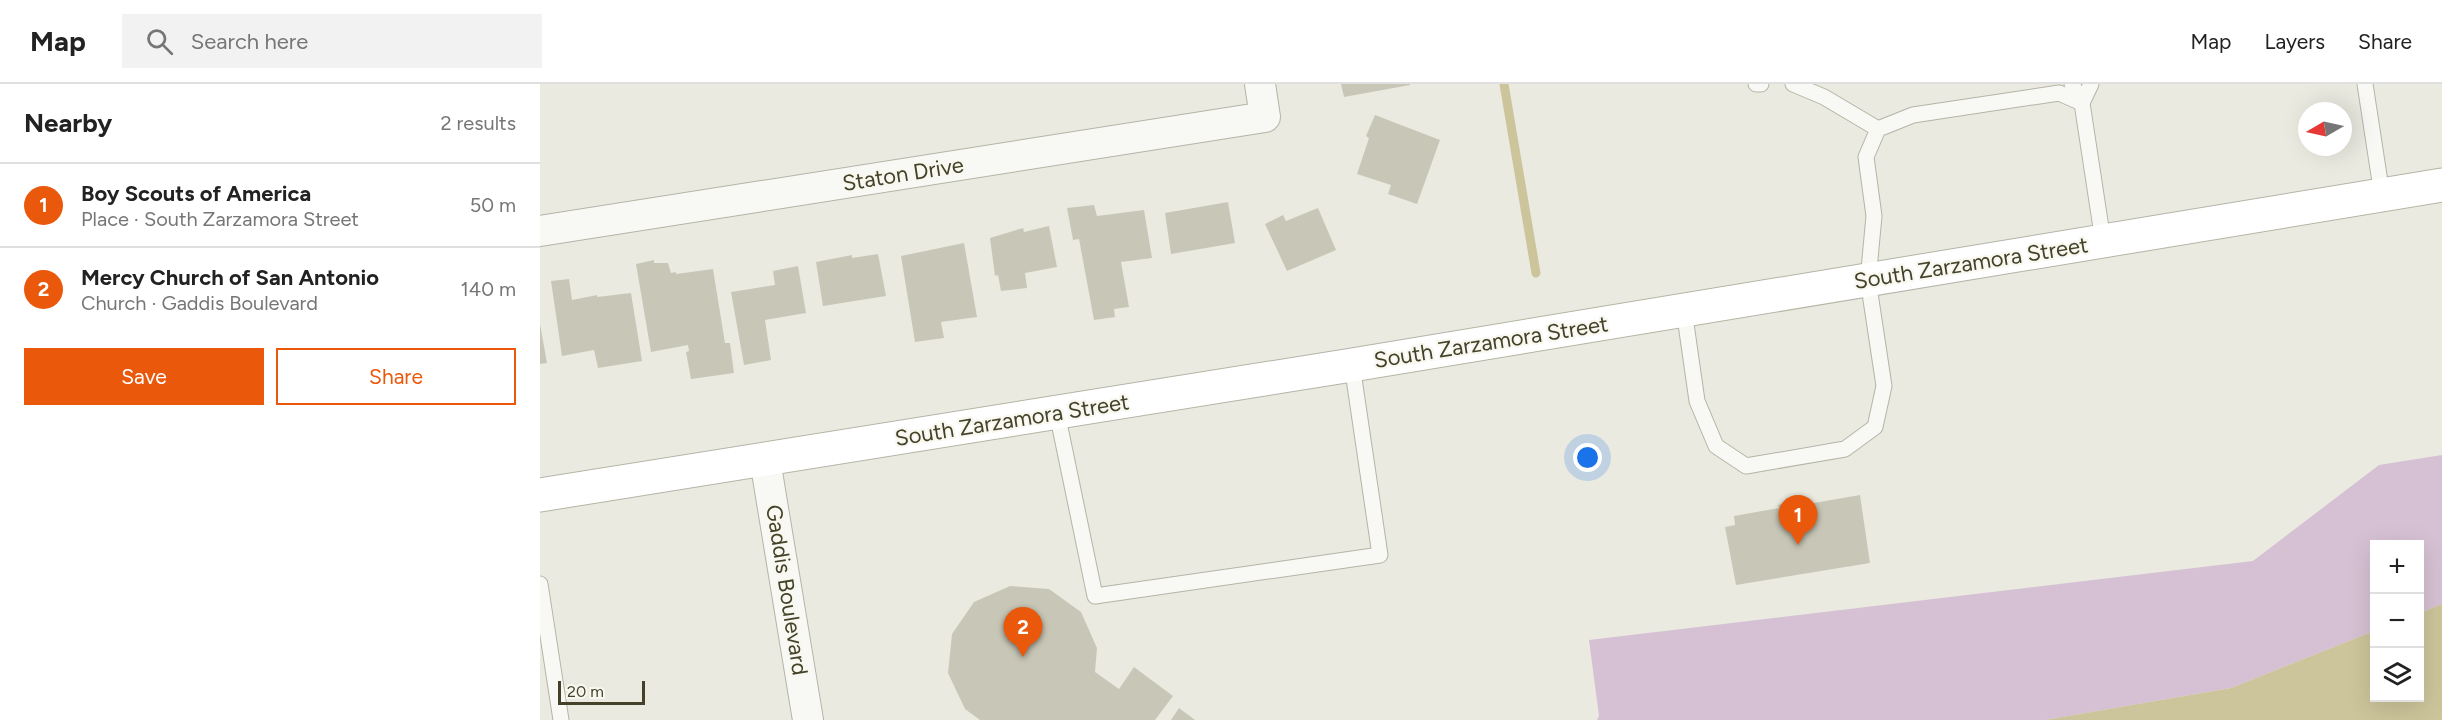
<!DOCTYPE html>
<meta charset="utf-8">
<style>
:root{--surface:#fff;--page:#f2f2f2;--text:#222;--muted:#767676;--line:#e0e0e0;--accent:#ea580c}
body{margin:0;font-family:Figtree,sans-serif;background:var(--page);color:var(--text)}
.controls{position:absolute;right:18px;bottom:18px;display:grid;overflow:hidden;border-radius:0px;box-shadow:0 6px 24px #0002}
.controls button{width:54px;height:54px;display:grid;place-items:center;padding:0;border:0;border-bottom:2px solid var(--line);background:var(--surface);color:var(--text);font:30px sans-serif}
.compass{position:absolute;left:1758px;top:18px;width:54px;height:54px;border-radius:50%;background:var(--surface);box-shadow:0 6px 24px #0002;rotate:261deg}
.scale{position:absolute;left:18px;bottom:15px;width:87px;box-sizing:border-box;padding-left:6px;border:3px solid #434228;border-top:0;font-size:16px;line-height:21px;white-space:nowrap;color:#434228;-webkit-text-stroke:4px #f8f7f0;paint-order:stroke}
.you{position:absolute;left:1048px;top:374px;width:21px;height:21px;margin:-15px;border:4px solid #fff;border-radius:50%;background:#1a73e8;box-shadow:0 0 0 9px #1a73e833}
.badge{display:grid;place-items:center;width:39px;height:39px;border-radius:50%;background:var(--accent);color:#fff;font-size:20px;font-weight:700}
.pin{position:absolute;translate:-50% -50px;filter:drop-shadow(0 2px 3px #0008)}
.pin::after{content:'';position:absolute;top:32px;width:21px;height:18px;background:inherit;clip-path:polygon(0 0,100% 0,50% 100%)}
.list{margin:0;padding:0;list-style:none}
h2{display:flex;justify-content:space-between;align-items:center;height:78px;margin:0;padding:0 24px;font-size:26px}
h2 small{font-size:20px;font-weight:400;color:var(--muted)}
.list li{display:grid;grid-template-columns:39px 1fr auto;gap:18px;align-items:center;box-sizing:border-box;height:84px;padding:0 24px;border-top:2px solid var(--line)}
.list b{display:block;font-size:22px;white-space:nowrap}
.list p{margin:0;font-size:20px;white-space:nowrap;color:var(--muted)}
.list em{font-size:20px;font-style:normal;color:var(--muted)}
.actions{display:flex;gap:12px;padding:18px 24px}
.actions a{flex:1;padding:14px 0;border:2px solid var(--accent);border-radius:0px;text-align:center;font-size:21px;color:var(--accent)}
.actions .main{background:var(--accent);color:#fff}
.icon{flex:none;width:33px;height:33px;fill:none;stroke:currentColor;stroke-width:2;stroke-linecap:round;stroke-linejoin:round}
.map{position:relative;flex:none;width:1902px;height:636px;overflow:hidden}
header{display:flex;align-items:center;gap:36px;box-sizing:border-box;height:84px;padding:0 30px;background:var(--surface);border-bottom:2px solid var(--line)}
header strong{font-size:28px}
nav{display:flex;gap:33px;margin-inline-start:auto;font-size:21px}
.search{width:420px;height:54px;background:var(--page);display:flex;align-items:center;gap:15px;box-sizing:border-box;padding:0 21px;border-radius:0px;color:var(--muted);font-size:22px}
main{display:flex}
aside{flex:1;background:var(--surface)}
.map>svg:first-child{display:block}
.green{fill:#d5c1d3}
.water{fill:#ccc49a}
.lines{fill:none;stroke-linecap:round;stroke-linejoin:round}
.stream{stroke:#ccc49a;stroke-width:9}
.building{fill:#c8c7b7}
.lane-casing{stroke:#b5b4a6;stroke-width:17}
.street-casing{stroke:#b5b4a6;stroke-width:32}
.secondary-casing{stroke:#b5b4a6;stroke-width:35}
.lane{stroke:#f8f8f4;stroke-width:15}
.street{stroke:#f8f8f4;stroke-width:30}
.secondary{stroke:#fff;stroke-width:33}
.labels{text-anchor:middle;dominant-baseline:central;stroke-width:4.5;stroke-linejoin:round;paint-order:stroke}
.street-label{font-size:22px;fill:#434228;stroke:#f8f7f0}
</style>
<header>
<strong>Map</strong>
<div class="search"><svg class="icon" aria-label="search" viewBox="0 0 24 24"><circle cx="10" cy="10" r="6"/><path d="M15 15l6 6"/></svg>Search here</div>
<nav><a>Map</a><a>Layers</a><a>Share</a></nav>
</header>
<main>
<aside>
<h2>Nearby<small>2 results</small></h2>
<ul class="list">
<li><span class="badge">1</span><div><b>Boy Scouts of America</b><p>Place · South Zarzamora Street</p></div><em>50 m</em></li>
<li><span class="badge">2</span><div><b>Mercy Church of San Antonio</b><p>Church · Gaddis Boulevard</p></div><em>140 m</em></li>
</ul>
<div class="actions"><a class="main">Save</a><a>Share</a></div>
</aside>
<div class="map">
<svg width="1902" height="636" viewBox="0 0 1902 636">
<rect width="100%" height="100%" fill="#eaeae1"/>
<path class="green" d="M1902,371v149l-22,9v-69h-46v87l-143,57 -186,32h-448l2,-4 -10,-76 664,-79 126,-96z"/>
<path class="water" d="M1902,520v116h-397l186,-32 143,-57v67h46v-85z"/>
<g class="lines">
<path class="stream" d="M964,0l32,189"/>
</g>
<path class="building" d="M801,0h69v1l-66,12z
M835,31l65,25 -23,64 -29,-10 3,-9 -34,-11 12,-36 -3,-2z
M688,118l7,41 -64,11 -6,-41z
M554,121l3,11 47,-6 8,48 -31,4 8,45 -15,2 1,8 -21,3 -15,-81 -6,1 -6,-32z
M778,124l18,42 -49,21 -22,-47 18,-9 3,6z
M509,142l8,41 -32,6 2,15 -26,3 -3,-16 -3,1 -5,-38 33,-10 1,4z
M424,159l13,74 -36,5 3,16 -29,4 -14,-86z
M338,170l8,42 -63,10 -7,-44 36,-7v3z
M114,176v3h14l3,10 5,-1v2l37,-5 12,74h5l4,30 -43,6 -5,-27 3,-1 -1,-6 -37,7 -15,-88z
M258,182l8,47 -41,7 6,40 -27,5 -13,-73 44,-7 -2,-14z
M29,195l3,21 25,-5v2l34,-4 11,68 -44,7 -4,-18 -32,6 -11,-75z
M0,240l7,39 -7,1z
M1320,411l10,68 -134,22 -11,-58 10,-2 -1,-9 45,-8 -1,-3 29,-6 1,5z
M470,502l39,3 32,23 16,36 -2,24 24,17 15,-22 39,29 -18,24h-175l-15,-11 -17,-36 4,-39 22,-32z
M639,624l16,12h-24z"/>
<g class="lines">
<defs>
<path id="lane" d="M1216,0h5
M1253,0l31,13 54,32
M1532,0l10,19 21,138
M1825,0l17,111
M1542,19l9,-19
M1144,226l13,91 19,45 30,20 99,-17 30,-22 9,-41 -16,-106 6,-64 -8,-59 12,-28 35,-14 146,-22 23,10
M517,329l38,183 285,-41 -28,-190
M0,500l21,136"/>
<path id="street" d="M0,147l725,-114 -5,-33
M225,376l43,260"/>
<path id="secondary" d="M0,411l812,-130 1090,-180"/>
</defs>
<use href="#lane" class="lane-casing"/>
<use href="#street" class="street-casing"/>
<use href="#secondary" class="secondary-casing"/>
<use href="#lane" class="lane"/>
<use href="#street" class="street"/>
<use href="#secondary" class="secondary"/>
</g>
<g class="labels">
<g class="street-label">
<text transform="translate(363 90) rotate(-9)">Staton Drive</text>
<text transform="translate(1431 179) rotate(-9)">South Zarzamora Street</text>
<text transform="translate(951 258) rotate(-9)">South Zarzamora Street</text>
<text transform="translate(472 336) rotate(-9)">South Zarzamora Street</text>
<text transform="translate(247 506) rotate(81)">Gaddis Boulevard</text>
</g>
</g>
</svg>
<div class="controls">
<button>+</button>
<button>−</button>
<button><svg class="icon" aria-label="layers" viewBox="0 0 24 24"><path d="M12 4l9 5-9 5-9-5zM3 14l9 5 9-5"/></svg></button>
</div>
<svg class="compass" viewBox="-18 -18 36 36"><path d="M0-13l5 13h-10z" fill="#e53935"/><path d="M0 13l5-13h-10z" fill="#767676"/></svg>
<div class="scale">20 m</div>
<div class="you"></div>
<div class="pin badge" style="left:1258px;top:461px">1</div>
<div class="pin badge" style="left:483px;top:573px">2</div>
</div>
</main>
